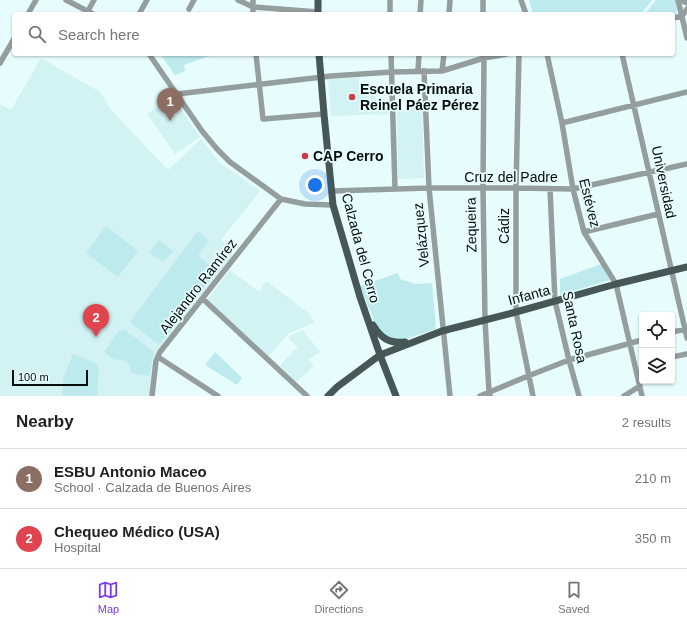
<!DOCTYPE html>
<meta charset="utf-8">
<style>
:root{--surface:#fff;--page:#f2f2f2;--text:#202124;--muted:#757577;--line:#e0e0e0;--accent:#7c3aed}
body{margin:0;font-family:Arial,sans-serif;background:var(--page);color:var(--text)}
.controls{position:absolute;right:12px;bottom:12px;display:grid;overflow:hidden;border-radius:4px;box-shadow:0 1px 3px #0004}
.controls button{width:36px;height:36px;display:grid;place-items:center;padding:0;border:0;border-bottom:1px solid var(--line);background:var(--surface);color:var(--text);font:20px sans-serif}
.scale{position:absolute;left:12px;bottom:10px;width:76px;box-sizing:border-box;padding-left:4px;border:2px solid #060d0d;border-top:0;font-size:11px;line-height:14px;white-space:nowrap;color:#060d0d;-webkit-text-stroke:3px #e7fcfd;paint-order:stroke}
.you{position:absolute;left:315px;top:185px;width:14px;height:14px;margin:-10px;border:3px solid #fff;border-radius:50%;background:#1a73e8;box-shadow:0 0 0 6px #1a73e833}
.badge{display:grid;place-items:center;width:26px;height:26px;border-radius:50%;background:var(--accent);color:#fff;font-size:13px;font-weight:700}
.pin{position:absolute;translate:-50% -33px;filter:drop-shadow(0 1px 2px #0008)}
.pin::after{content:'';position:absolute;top:21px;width:14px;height:12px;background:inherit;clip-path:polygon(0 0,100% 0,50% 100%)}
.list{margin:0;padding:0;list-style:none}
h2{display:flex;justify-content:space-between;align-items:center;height:52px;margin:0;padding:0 16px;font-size:17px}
h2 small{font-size:13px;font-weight:400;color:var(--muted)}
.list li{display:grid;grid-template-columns:26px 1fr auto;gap:12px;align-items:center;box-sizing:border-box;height:60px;padding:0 16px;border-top:1px solid var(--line)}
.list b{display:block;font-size:15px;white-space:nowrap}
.list p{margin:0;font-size:13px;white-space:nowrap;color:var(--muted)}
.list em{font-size:13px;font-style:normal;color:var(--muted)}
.icon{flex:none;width:22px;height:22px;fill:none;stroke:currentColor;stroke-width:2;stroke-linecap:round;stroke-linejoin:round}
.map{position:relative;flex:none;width:687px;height:396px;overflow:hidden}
.search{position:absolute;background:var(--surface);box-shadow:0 1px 3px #0004;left:12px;right:12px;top:12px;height:44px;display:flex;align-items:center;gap:10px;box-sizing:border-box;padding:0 14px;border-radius:4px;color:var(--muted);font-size:15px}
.sheet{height:172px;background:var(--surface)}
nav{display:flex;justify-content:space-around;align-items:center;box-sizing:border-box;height:56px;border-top:1px solid var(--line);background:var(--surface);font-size:11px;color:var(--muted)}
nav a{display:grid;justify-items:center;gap:2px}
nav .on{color:var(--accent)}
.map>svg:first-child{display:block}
.built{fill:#d2f2f3}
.green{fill:#bdebed}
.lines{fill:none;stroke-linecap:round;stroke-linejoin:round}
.minor{stroke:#959e9f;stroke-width:5.5}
.major{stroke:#475657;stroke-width:7}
.poi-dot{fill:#cb3b48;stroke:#e7fcfd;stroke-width:1.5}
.labels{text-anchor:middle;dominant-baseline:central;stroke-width:3.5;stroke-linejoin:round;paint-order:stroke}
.poi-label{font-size:14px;font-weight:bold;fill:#060d0d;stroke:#e7fcfd;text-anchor:start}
.street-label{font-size:14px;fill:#060d0d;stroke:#e7fcfd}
</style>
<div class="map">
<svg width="687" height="396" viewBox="0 0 687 396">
<rect width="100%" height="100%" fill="#e7fcfd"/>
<path class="built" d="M41,58l59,34 12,19 56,59 33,-31 18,23 41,29 -39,49 11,10 -2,3 4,3 -78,99 -6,34v7h-150v-292l11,6z
M359,78v15l16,-1 1,10 12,-1 1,13 -58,2 -3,-37z
M172,96l28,41 -25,17 -28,-40z
M422,101l2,77 -26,1 -1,-68h9v-9z
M230,270l29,22 7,-11 44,33 4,9 -25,10 -21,24 -60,-58z
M303,330l17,22 -12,8 6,6 -18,16 -16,-17 18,-18 -10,-9 3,-3z"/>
<path class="green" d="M529,0h123l-11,14h-108z
M656,0h20l1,12 -4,4v-2h-28z
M160,54h52v1l-28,10 1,6 -10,4z
M106,226l32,25 -20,26 -32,-24z
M198,231l11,10 -11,15 19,15 -58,74 -29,-23z
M159,240l14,11 -10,11 -14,-10z
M601,264l9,16 -50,15v-16z
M398,273l2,6 15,5 17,-1 4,46 -31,10h-14l-10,-7 -6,-9 -15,-37z
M124,329l30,23 -5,24 -19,-3 1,-5 -5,-7 -13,-2 -9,-7 15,-21z
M215,352l27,26 -5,7 -32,-20z
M73,354l23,9 3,5 -2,28h-35l1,-17z"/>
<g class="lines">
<path class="minor" d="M66,0l27,14
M238,0l15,7 65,5
M253,0v14
M390,0v14
M483,0v14
M521,0l5,14
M678,0l9,38
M680,0l7,3
M189,9l5,-9
M88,11l6,-11
M28,14l8,-14
M139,14l8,-14
M420,14l1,-14
M449,14l1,-14
M682,16l5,-7
M673,18l9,-2
M149,54l53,77 15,18 13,13 51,37 24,5 28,1
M256,54l7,65 61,-5
M391,54l4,135
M484,54l-1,134 2,132 4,72 1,4
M519,54l-3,134v124l17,84
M547,54l15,69 11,66 11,43 32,52 26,112
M622,54l65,284
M0,63l14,-24
M418,71l1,-17
M424,71l5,117 21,208
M442,71l2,-17
M177,94l154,-18 61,-4 50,-1 42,-13 23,-4
M562,123l125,-31
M550,189l5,112 14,59 10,36
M332,191l97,-3h87l57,1 114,-25
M584,232l74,-18
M203,299l104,97
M672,332l15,-3
M158,357l60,39
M672,357l15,-3
M152,396l4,-35 4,-9 121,-153
M480,396l48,-20 41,-16 73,-20
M624,396l16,-10"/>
<path class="major" d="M318,14v-14
M319,54l5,60 9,91 27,92 20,58 16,41
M373,325c8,13 16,19 32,17
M328,396l9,-9 43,-32 62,-24 74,-19 100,-28 71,-17"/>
</g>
<g class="poi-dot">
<circle cx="352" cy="97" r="4"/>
<circle cx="305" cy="156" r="4"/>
</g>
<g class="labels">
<g class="poi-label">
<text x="360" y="89">Escuela Primaria<tspan x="360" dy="16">Reinel Páez Pérez</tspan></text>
<text x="313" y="156">CAP Cerro</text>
</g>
<g class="street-label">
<text x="511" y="177">Cruz del Padre</text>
<text transform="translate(664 182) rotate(78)">Universidad</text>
<text transform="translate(590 203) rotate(76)">Estévez</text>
<text transform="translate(471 225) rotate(-91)">Zequeira</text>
<text transform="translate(504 226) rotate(-90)">Cádiz</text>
<text transform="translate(421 235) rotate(-96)">Velázquez</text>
<text transform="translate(361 248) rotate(75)">Calzada del Cerro</text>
<text transform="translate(198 286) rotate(-52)">Alejandro Ramírez</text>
<text transform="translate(529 295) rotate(-15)">Infanta</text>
<text transform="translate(575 327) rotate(78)">Santa Rosa</text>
</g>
</g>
</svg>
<div class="controls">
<button><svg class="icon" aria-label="locate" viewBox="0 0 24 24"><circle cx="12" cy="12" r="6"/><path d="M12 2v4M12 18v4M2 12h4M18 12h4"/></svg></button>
<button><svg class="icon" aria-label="layers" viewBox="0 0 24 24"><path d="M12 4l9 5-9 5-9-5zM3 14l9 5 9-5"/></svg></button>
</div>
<div class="scale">100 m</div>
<div class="you"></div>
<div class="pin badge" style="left:170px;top:121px;background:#8d6e63">1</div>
<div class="pin badge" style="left:96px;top:337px;background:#e0444e">2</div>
<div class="search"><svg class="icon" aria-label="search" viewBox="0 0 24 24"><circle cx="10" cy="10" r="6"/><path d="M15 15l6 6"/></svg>Search here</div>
</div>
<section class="sheet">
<h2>Nearby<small>2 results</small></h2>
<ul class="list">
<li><span class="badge" style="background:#8d6e63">1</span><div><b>ESBU Antonio Maceo</b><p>School · Calzada de Buenos Aires</p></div><em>210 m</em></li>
<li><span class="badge" style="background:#e0444e">2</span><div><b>Chequeo Médico (USA)</b><p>Hospital</p></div><em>350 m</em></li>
</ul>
</section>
<nav>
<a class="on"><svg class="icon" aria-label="map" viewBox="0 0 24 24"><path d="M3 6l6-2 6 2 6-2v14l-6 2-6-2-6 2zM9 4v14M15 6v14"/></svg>Map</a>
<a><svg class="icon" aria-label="directions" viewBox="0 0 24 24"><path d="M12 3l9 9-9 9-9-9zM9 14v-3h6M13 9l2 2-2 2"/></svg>Directions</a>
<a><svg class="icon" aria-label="saved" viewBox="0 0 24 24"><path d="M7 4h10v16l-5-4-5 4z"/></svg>Saved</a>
</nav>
